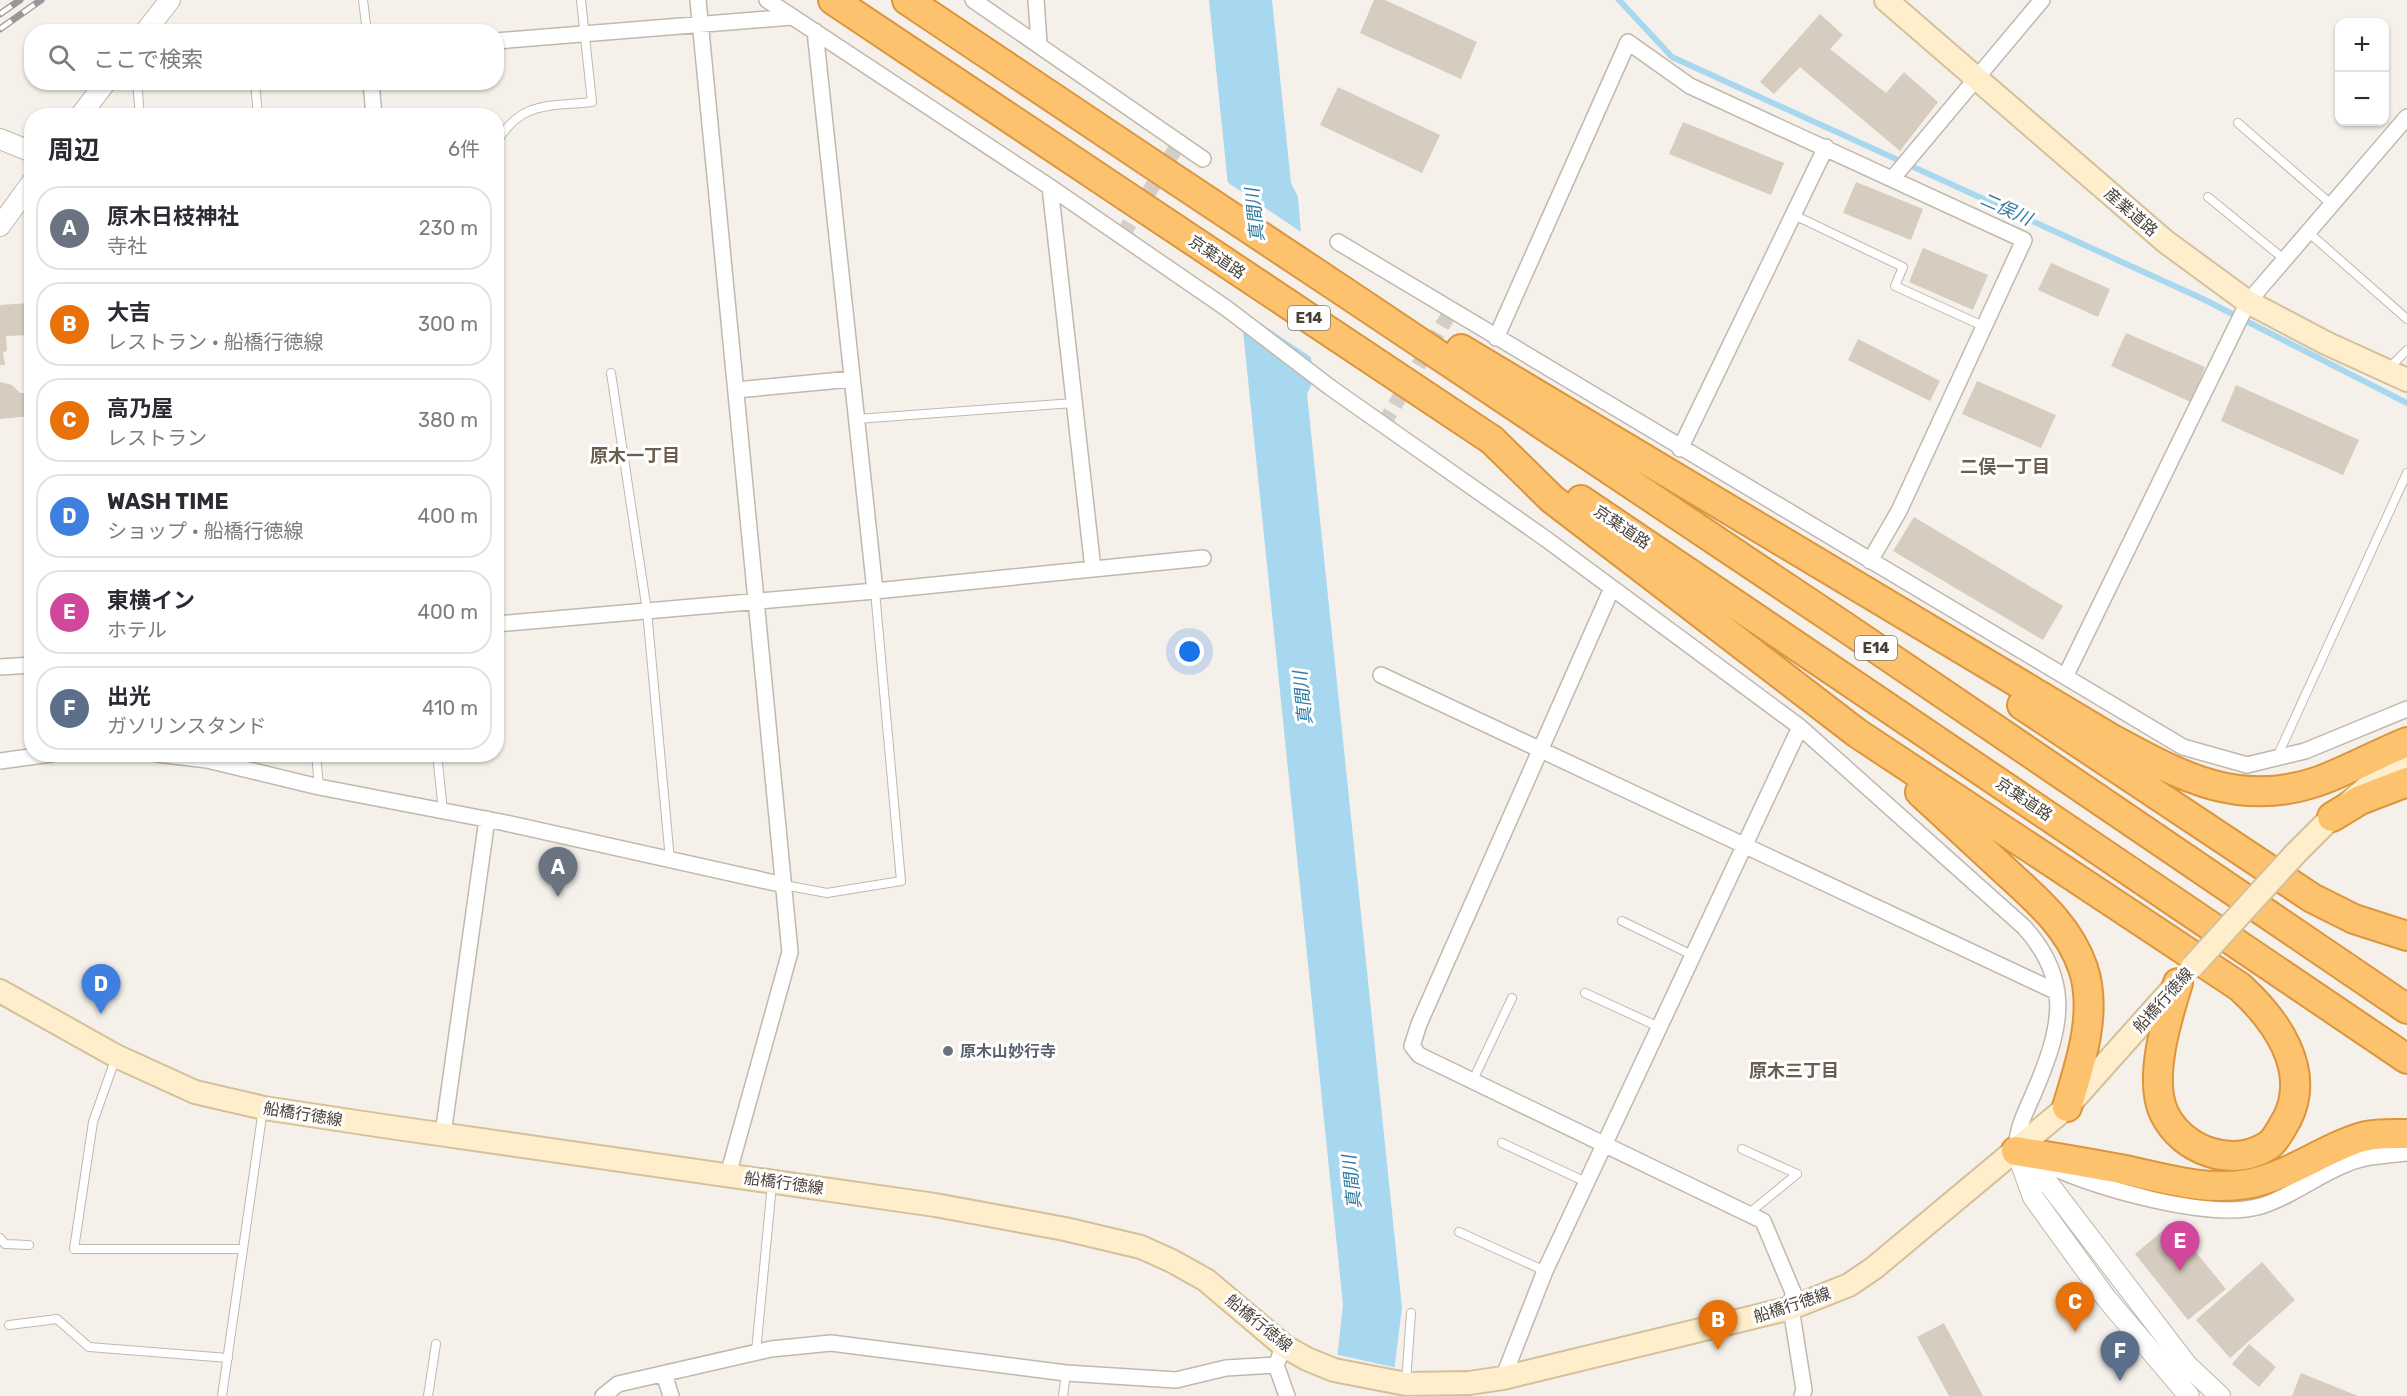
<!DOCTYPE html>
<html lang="ja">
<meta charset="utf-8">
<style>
:root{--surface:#fff;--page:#f2f2f3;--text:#2b2b33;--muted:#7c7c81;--line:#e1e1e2;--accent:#f72f1f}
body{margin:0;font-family:Rubik,"Noto Sans JP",sans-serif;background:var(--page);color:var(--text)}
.controls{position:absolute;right:18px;top:18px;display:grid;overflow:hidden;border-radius:12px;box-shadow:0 2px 4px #0004}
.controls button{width:54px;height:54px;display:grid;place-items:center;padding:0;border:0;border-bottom:2px solid var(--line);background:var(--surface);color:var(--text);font:30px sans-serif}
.you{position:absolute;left:1190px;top:652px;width:21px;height:21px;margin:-15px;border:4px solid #fff;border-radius:50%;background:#1a73e8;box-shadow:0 0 0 9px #1a73e833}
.badge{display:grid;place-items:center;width:39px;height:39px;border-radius:50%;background:var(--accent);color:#fff;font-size:20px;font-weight:700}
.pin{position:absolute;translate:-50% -50px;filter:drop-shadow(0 2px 3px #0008)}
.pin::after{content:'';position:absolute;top:32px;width:21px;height:18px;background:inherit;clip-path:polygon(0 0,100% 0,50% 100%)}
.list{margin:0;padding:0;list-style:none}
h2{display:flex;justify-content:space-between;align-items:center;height:78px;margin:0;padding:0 24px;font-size:26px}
h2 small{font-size:20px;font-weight:400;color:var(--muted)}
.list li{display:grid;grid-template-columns:39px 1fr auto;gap:18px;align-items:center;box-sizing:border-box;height:84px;margin:0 12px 12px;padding:0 12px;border:2px solid var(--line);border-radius:24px}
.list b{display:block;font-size:22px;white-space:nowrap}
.list p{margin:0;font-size:20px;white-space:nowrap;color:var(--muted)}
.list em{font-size:20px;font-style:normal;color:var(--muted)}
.icon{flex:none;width:33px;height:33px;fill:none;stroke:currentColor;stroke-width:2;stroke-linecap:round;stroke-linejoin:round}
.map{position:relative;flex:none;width:2407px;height:1396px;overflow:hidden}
.search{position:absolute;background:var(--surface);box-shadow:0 2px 4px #0004;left:24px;top:24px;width:480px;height:66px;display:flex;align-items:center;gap:15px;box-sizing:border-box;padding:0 21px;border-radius:24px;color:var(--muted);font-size:22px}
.panel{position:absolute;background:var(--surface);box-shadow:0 2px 4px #0004;left:24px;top:108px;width:480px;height:654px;border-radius:24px}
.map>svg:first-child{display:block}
.water{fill:#a8d8f0}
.pier{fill:#f5f1ea}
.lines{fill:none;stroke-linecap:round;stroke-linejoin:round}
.stream{stroke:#a8d8f0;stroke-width:6}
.building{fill:#d6ccbf}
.minor-tunnel{stroke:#d3cec6;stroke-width:15;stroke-dasharray:15 8;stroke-linecap:butt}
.service-casing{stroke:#c0b8ac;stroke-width:10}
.minor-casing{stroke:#c0b8ac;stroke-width:18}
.tertiary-casing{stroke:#c0b8ac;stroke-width:22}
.secondary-casing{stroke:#d4c09a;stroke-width:26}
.motorway-casing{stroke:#dc953d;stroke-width:32}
.service{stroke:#fff;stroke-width:8}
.minor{stroke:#fff;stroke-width:15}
.tertiary{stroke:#fff;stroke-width:20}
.secondary{stroke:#feeecb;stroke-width:22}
.motorway{stroke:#fcc26e;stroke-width:28}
.rail-casing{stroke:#989898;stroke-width:7}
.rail{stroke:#fff;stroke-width:4.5;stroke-dasharray:14;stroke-linecap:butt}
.secondary-bridge-casing{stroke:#d4c09a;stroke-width:26;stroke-linecap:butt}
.motorway-bridge-casing{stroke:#dc953d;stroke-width:32;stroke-linecap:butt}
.secondary-bridge{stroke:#feeecb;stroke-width:22}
.motorway-bridge{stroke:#fcc26e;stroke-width:28}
.worship-dot{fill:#6b7280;stroke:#fff;stroke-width:2}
.labels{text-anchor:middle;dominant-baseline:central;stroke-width:6;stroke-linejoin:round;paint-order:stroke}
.shield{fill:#fff;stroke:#807a74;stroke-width:1.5}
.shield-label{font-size:15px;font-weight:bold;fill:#494138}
.street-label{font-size:16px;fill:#494138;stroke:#fff}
.worship-label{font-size:16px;font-weight:bold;fill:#5b616d;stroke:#fff;text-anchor:start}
.water-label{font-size:18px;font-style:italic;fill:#2e7ba4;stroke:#fff}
.neighbourhood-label{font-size:18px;font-weight:bold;fill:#6b5e4f;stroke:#fff}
</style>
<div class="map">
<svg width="2407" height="1396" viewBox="0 0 2407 1396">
<rect width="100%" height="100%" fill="#f5f1ea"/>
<path class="water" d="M1209,0h63l19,183 7,14 15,184 -6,13 95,914 -11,88h-58l10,-91z"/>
<path class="pier" d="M1224,180l80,54 11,126 -78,-53z
M1334,1354l63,14 -3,28h-64z"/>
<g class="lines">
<path class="stream" d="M1619,0l53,57 531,242 204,104"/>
</g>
<path class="building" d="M1374,0h11l92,42 -16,37 -101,-46z
M1820,14l23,21 -13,14 56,44 18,-21 34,30 -38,49 -100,-84 -26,27 -14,-12z
M1338,87l102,48 -18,38 -102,-48z
M1683,122l101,41 -13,32 -102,-41z
M1856,182l67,27 -12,31 -68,-27z
M1923,248l65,27 -15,35 -64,-28z
M2051,263l59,26 -12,28 -60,-27z
M28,299h4v36l-26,1 1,15 -4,1 2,13h-5v-60l29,-2z
M2126,333l79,34 -14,35 -80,-36z
M1858,339l82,42 -10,20 -82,-41z
M1977,381l79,34 -15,33 -79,-34z
M0,382l12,3 8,8h12v23l-32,3z
M2236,385l123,55 -16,35 -122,-54z
M1914,517l149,89 -20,34 -150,-89z
M2172,1223l54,66 -38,31 -53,-66z
M2262,1262l33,38 -65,58 -34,-38z
M1944,1323l39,73h-34l-32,-59z
M2249,1344l27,23 -17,20 -27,-23z
M2301,1373l57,23h-66z"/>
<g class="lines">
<path class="minor-tunnel" d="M1122,236l57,-93
M1383,425l68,-114"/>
<defs>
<path id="service" d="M363,0l4,32
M137,82l3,34
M255,82l3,34
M2238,123l93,81
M496,143c26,-43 52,-36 96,-41l-11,-102
M2208,197l76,62
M1794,215l109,52 -8,19 88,40
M2308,232l99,87
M2389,368l18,-18
M611,373l36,238 23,249
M857,419l216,-16
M316,754l3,33
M437,754l6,57
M2277,757l130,-284
M784,885l43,8 74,-12 -26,-290
M1622,921l70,34
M1585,993l74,34
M116,1057l-23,65 -19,127h169
M1472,1082l40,-84
M1502,1143l84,39
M1742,1149l55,25 -49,40
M1459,1232l86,39
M0,1238l5,6 24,1
M9,1325l48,-6 32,28 139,11
M756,1352l16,-168
M1406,1382l5,-69
M222,1396l41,-287
M428,1396l8,-52
M1063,1396l3,-23"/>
<path id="minor" d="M698,0l92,952 -62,223
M767,0l283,187 176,121 105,80 215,151 254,188 224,200c51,56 36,105 9,168 -8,18 -18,37 -16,57
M973,0l230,159
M1036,0l3,43
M815,31l60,560
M496,41l296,-24
M371,82l3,34
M1892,179l150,-179
M1050,187l43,382
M1338,242l845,505 64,18 58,-14 102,-42
M1496,338l132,-296 62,44 334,154 -125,271 -29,50
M736,390l116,-11
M1680,449l146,-302
M1612,588l-193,436 -7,22 7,9 344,166 30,71 -2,16 13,82 -2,6
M496,624l379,-33 328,-33
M0,667l32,-2
M1381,675l676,317
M2066,675l182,-373 159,-185
M157,754l50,6 112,27 182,35 283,63
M0,761l51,-7
M443,1134l44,-315
M2047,1165c50,23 162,56 214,41 30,-9 55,-30 83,-41 20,-9 42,-10 63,-12
M1276,1365l11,31
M664,1374l7,22
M1503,1378l42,-107 255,-544
M603,1396l15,-12 153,-35 60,-6 235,30 110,7 50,-12 50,-3 8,-19"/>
<path id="tertiary" d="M145,32l25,-32
M80,116l26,-34
M0,139l32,13
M0,226l32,-44
M2016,1151l32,32 139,182 33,31
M2019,1158l14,39 73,101 83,98"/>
<path id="secondary" d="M1886,0l280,242 82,60 78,41 81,37
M2295,854l37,-37 75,-64
M0,991l116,65 79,36 69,16 126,19 545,78 130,24 76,18 31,14 34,19 78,66 23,13 27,11 72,14 63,-1 34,-5 288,-70 58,-23 25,-17 193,-161 108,-121"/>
<path id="motorway" d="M833,0l293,196
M907,0l242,162
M1343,291l502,336 562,382
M1461,349l651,390c68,37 127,70 207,42 30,-11 58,-27 88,-39
M1492,440l60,59 305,234 383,254c35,32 72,82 47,132 -5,8 -10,20 -18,26 -36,24 -87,6 -105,-32 -16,-34 3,-95 14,-130
M1581,500l826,559
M2022,705l290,193 42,21 53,17
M1920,792c27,25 54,50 80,74 33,31 68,58 83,102 15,44 -3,97 -16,139
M2332,817l28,-17 47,-18
M2016,1151c36,6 73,12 109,19 41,9 80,21 122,14 42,-7 78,-37 119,-48 13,-3 28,-2 41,-2"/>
</defs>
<use href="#service" class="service-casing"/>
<use href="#minor" class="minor-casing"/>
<use href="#tertiary" class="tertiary-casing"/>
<use href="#secondary" class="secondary-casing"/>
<use href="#motorway" class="motorway-casing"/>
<use href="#service" class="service"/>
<use href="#minor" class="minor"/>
<use href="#tertiary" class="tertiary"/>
<use href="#secondary" class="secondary"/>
<use href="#motorway" class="motorway"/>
<defs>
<path id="rail" d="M0,14l20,-14
M0,29l41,-29"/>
</defs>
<use href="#rail" class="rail-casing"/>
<use href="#rail" class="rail"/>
<defs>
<path id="secondary-bridge" d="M2192,967l103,-113"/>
<path id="motorway-bridge" d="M1149,162l194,129
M1126,196l366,244"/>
</defs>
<use href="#secondary-bridge" class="secondary-bridge-casing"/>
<use href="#motorway-bridge" class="motorway-bridge-casing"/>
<use href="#secondary-bridge" class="secondary-bridge"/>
<use href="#motorway-bridge" class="motorway-bridge"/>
</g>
<circle class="worship-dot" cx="948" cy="1051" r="6"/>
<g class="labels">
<g class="shield">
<rect x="1288" y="306" width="42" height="24" rx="4.5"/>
<rect x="1855" y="636" width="42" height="24" rx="4.5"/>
</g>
<g class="shield-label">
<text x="1309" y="318">E14</text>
<text x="1876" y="648">E14</text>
</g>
<g class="street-label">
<text transform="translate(2131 212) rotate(41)">産業道路</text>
<text transform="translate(1217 257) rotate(34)">京葉道路</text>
<text transform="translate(1622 527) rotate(34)">京葉道路</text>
<text transform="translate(2024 799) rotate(34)">京葉道路</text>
<text transform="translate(2163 1000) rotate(-48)">船橋行徳線</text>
<text transform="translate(303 1114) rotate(9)">船橋行徳線</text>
<text transform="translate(784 1183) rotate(8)">船橋行徳線</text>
<text transform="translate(1792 1305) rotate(-18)">船橋行徳線</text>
<text transform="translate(1259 1323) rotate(39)">船橋行徳線</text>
</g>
<g class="worship-label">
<text x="960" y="1051">原木山妙行寺</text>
</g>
<g class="water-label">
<text transform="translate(2006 209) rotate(24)">二俣川</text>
<text transform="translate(1255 215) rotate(-96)">真間川</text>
<text transform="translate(1303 698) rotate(-96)">真間川</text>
<text transform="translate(1352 1182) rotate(-96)">真間川</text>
</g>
<g class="neighbourhood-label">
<text x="635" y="456">原木一丁目</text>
<text x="2005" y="467">二俣一丁目</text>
<text x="1794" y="1071">原木三丁目</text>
</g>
</g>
</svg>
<div class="controls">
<button>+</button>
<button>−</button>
</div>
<div class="you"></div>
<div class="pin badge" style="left:558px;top:897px;background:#6b7280">A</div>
<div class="pin badge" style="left:1718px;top:1350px;background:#e8710a">B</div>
<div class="pin badge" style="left:2075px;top:1332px;background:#e8710a">C</div>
<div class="pin badge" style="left:101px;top:1014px;background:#3f7fe0">D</div>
<div class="pin badge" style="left:2180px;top:1271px;background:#d1479c">E</div>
<div class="pin badge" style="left:2120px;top:1381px;background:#5c6f8a">F</div>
<div class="search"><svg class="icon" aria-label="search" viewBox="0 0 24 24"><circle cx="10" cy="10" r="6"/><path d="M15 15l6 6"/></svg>ここで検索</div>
<section class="panel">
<h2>周辺<small>6件</small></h2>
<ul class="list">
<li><span class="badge" style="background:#6b7280">A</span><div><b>原木日枝神社</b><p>寺社</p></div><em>230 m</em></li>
<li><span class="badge" style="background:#e8710a">B</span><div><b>大吉</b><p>レストラン · 船橋行徳線</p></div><em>300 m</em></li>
<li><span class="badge" style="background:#e8710a">C</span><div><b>高乃屋</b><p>レストラン</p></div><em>380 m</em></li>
<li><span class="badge" style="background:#3f7fe0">D</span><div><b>WASH TIME</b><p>ショップ · 船橋行徳線</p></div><em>400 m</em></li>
<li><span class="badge" style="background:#d1479c">E</span><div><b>東横イン</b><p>ホテル</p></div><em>400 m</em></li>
<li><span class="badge" style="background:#5c6f8a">F</span><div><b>出光</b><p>ガソリンスタンド</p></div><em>410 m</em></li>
</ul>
</section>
</div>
